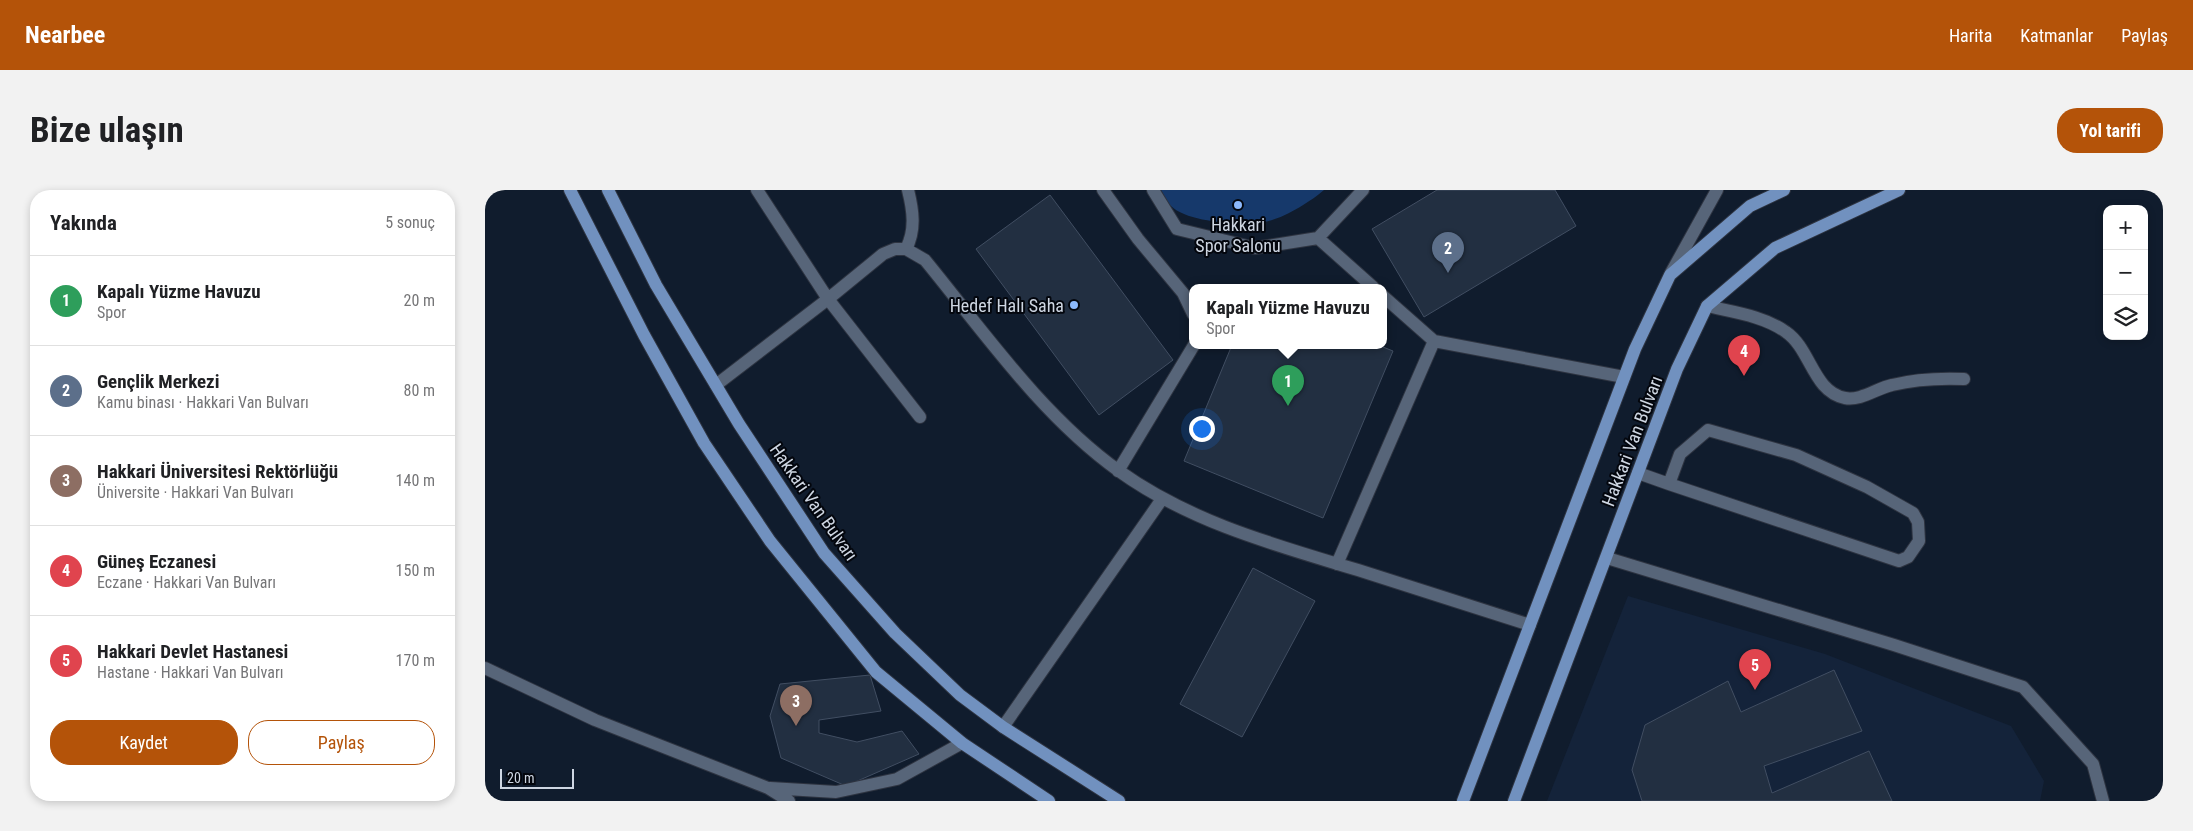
<!DOCTYPE html>
<html lang="tr">
<meta charset="utf-8">
<style>
:root{--surface:#fff;--page:#f2f2f2;--text:#202124;--muted:#757577;--line:#e0e0e0;--accent:#b45309}
body{margin:0;font-family:"Roboto Condensed",sans-serif;background:var(--page);color:var(--text)}
.controls{position:absolute;right:15px;top:15px;display:grid;overflow:hidden;border-radius:10px;box-shadow:0 2px 8px #0003}
.controls button{width:45px;height:45px;display:grid;place-items:center;padding:0;border:0;border-bottom:1px solid var(--line);background:var(--surface);color:var(--text);font:25px sans-serif}
.scale{position:absolute;left:15px;bottom:12px;width:74px;box-sizing:border-box;padding-left:5px;border:2px solid #ced6e2;border-top:0;font-size:14px;line-height:18px;white-space:nowrap;color:#ced6e2;-webkit-text-stroke:4px #03060d;paint-order:stroke}
.you{position:absolute;left:716px;top:238px;width:18px;height:18px;margin:-12px;border:4px solid #fff;border-radius:50%;background:#1a73e8;box-shadow:0 0 0 8px #1a73e833}
.badge{display:grid;place-items:center;width:32px;height:32px;border-radius:50%;background:var(--accent);color:#fff;font-size:16px;font-weight:700}
.pin{position:absolute;translate:-50% -41px;filter:drop-shadow(0 1px 2px #0008)}
.pin::after{content:'';position:absolute;top:26px;width:18px;height:15px;background:inherit;clip-path:polygon(0 0,100% 0,50% 100%)}
.popup{position:absolute;left:704px;top:94px;width:198px;height:65px;box-sizing:border-box;display:grid;place-content:center;border-radius:10px;background:var(--surface);filter:drop-shadow(0 1px 4px #0005);font-size:16px;white-space:nowrap;color:var(--muted)}
.popup b{font-size:19px;color:var(--text)}
.popup::after{content:'';position:absolute;left:50%;top:100%;margin-left:-10px;border:10px solid transparent;border-top-color:var(--surface)}
.list{margin:0;padding:0;list-style:none}
h2{display:flex;justify-content:space-between;align-items:center;height:65px;margin:0;padding:0 20px;font-size:21px}
h2 small{font-size:16px;font-weight:400;color:var(--muted)}
.list li{display:grid;grid-template-columns:32px 1fr auto;gap:15px;align-items:center;box-sizing:border-box;height:90px;padding:0 20px;border-top:1px solid var(--line)}
.list b{display:block;font-size:19px;white-space:nowrap}
.list p{margin:0;font-size:16px;white-space:nowrap;color:var(--muted)}
.list em{font-size:16px;font-style:normal;color:var(--muted)}
.actions{display:flex;gap:10px;padding:15px 20px}
.actions a{flex:1;padding:11px 0;border:1px solid var(--accent);border-radius:20px;text-align:center;font-size:18px;color:var(--accent)}
.actions .main{background:var(--accent);color:#fff}
.icon{flex:none;width:28px;height:28px;fill:none;stroke:currentColor;stroke-width:2;stroke-linecap:round;stroke-linejoin:round}
.map{position:relative;flex:none;width:1678px;height:611px;overflow:hidden;border-radius:20px}
header{display:flex;align-items:center;gap:30px;box-sizing:border-box;height:70px;padding:0 25px;background:var(--accent);color:#fff}
header strong{font-size:24px}
nav{display:flex;gap:28px;margin-inline-start:auto;font-size:18px}
.intro{display:flex;align-items:center;justify-content:space-between;box-sizing:border-box;height:120px;padding:0 30px}
h1{margin:0;font-size:35px}
.button{padding:12px 22px;border-radius:20px;background:var(--accent);color:#fff;font-size:18px;font-weight:700}
main{display:flex;gap:30px;padding:0 30px}
aside{flex:1;background:var(--surface);border-radius:20px;box-shadow:0 2px 8px #0003}
.map>svg:first-child{display:block}
.built{fill:#14233a}
.green{fill:#16396b}
.building{fill:#222f41;stroke:#414e62}
.lines{fill:none;stroke-linecap:round;stroke-linejoin:round}
.service-casing{stroke:#2e3441;stroke-width:14}
.minor-casing{stroke:#2e3441;stroke-width:14}
.tertiary-casing{stroke:#2e3441;stroke-width:14}
.primary-casing{stroke:#2e3441;stroke-width:14}
.service{stroke:#576579;stroke-width:12}
.minor{stroke:#576579;stroke-width:12}
.tertiary{stroke:#576579;stroke-width:12}
.primary{stroke:#7191bf;stroke-width:12}
.poi-dot{fill:#8cb9fc;stroke:#03060d;stroke-width:2}
.labels{text-anchor:middle;dominant-baseline:central;stroke-width:4;stroke-linejoin:round;paint-order:stroke}
.poi-label{font-size:18px;fill:#ced6e2;stroke:#03060d}
.street-label{font-size:18px;fill:#ced6e2;stroke:#03060d}
</style>
<header>
<strong>Nearbee</strong>
<nav><a>Harita</a><a>Katmanlar</a><a>Paylaş</a></nav>
</header>
<div class="intro"><h1>Bize ulaşın</h1><a class="button">Yol tarifi</a></div>
<main>
<aside>
<h2>Yakında<small>5 sonuç</small></h2>
<ul class="list">
<li><span class="badge" style="background:#2e9e5b">1</span><div><b>Kapalı Yüzme Havuzu</b><p>Spor</p></div><em>20 m</em></li>
<li><span class="badge" style="background:#5c6f8a">2</span><div><b>Gençlik Merkezi</b><p>Kamu binası · Hakkari Van Bulvarı</p></div><em>80 m</em></li>
<li><span class="badge" style="background:#8d6e63">3</span><div><b>Hakkari Üniversitesi Rektörlüğü</b><p>Üniversite · Hakkari Van Bulvarı</p></div><em>140 m</em></li>
<li><span class="badge" style="background:#e0444e">4</span><div><b>Güneş Eczanesi</b><p>Eczane · Hakkari Van Bulvarı</p></div><em>150 m</em></li>
<li><span class="badge" style="background:#e0444e">5</span><div><b>Hakkari Devlet Hastanesi</b><p>Hastane · Hakkari Van Bulvarı</p></div><em>170 m</em></li>
</ul>
<div class="actions"><a class="main">Kaydet</a><a>Paylaş</a></div>
</aside>
<div class="map">
<svg width="1678" height="611" viewBox="0 0 1678 611">
<rect width="100%" height="100%" fill="#101c2d"/>
<path class="built" d="M1143,406l197,58 186,72 33,55 -4,20h-493z"/>
<path class="green" d="M676,0h163c-14,12 -41,29 -60,32 -23,3 -76,1 -93,-16 -4,-3 -7,-11 -10,-16z"/>
<path class="building" d="M952,0h118l21,36 -152,91 -52,-88z
M565,5l123,165 -74,55 -123,-166z
M747,155h146l15,6 -70,167 -139,-57z
M768,378l62,33 -73,136 -62,-33z
M1349,480l28,61 -98,35 8,27 97,-42 23,50h-250l-10,-31 13,-45 83,-44 13,31z
M385,485l11,36 -62,9v13l38,9 45,-11 17,23 -73,32 -65,-28 -11,-42 10,-32z"/>
<g class="lines">
<defs>
<path id="service" d="M272,0l71,109 92,118
M618,0l35,49 45,54 10,21
M668,0l24,39 78,19 63,-10 45,-48
M833,48l55,49
M421,59c10,-19 7,-39 2,-59
M898,106l51,45 190,36
M1222,116c26,6 57,10 79,26 25,17 27,60 59,66 16,3 32,-10 47,-13 24,-6 48,-7 72,-6
M231,195l112,-86 55,-45 12,-5h11l19,11c59,72 117,156 194,211 71,51 156,74 239,99 57,18 115,37 172,55
M633,281l76,-126
M1153,283l31,11 230,77 9,-4 11,-16 -1,-19 -5,-9 -46,-26 -71,-32 -88,-25 -28,24 -11,30
M852,374l97,-223
M518,537l159,-228"/>
<path id="minor" d="M1122,368l287,87 129,42 70,77 10,37
M0,478l110,52 173,68 21,13
M285,598l66,4 61,-13 65,-36"/>
<path id="tertiary" d="M1186,83l46,-83"/>
<path id="primary" d="M85,0l74,145 60,108 66,98 106,131 86,71 87,58
M123,0l48,95 83,139 85,129 71,80 65,62 43,32 116,74
M978,611l172,-452 35,-74 80,-69 34,-16
M1029,611l163,-432 30,-63 68,-58 124,-58"/>
</defs>
<use href="#service" class="service-casing"/>
<use href="#minor" class="minor-casing"/>
<use href="#tertiary" class="tertiary-casing"/>
<use href="#primary" class="primary-casing"/>
<use href="#service" class="service"/>
<use href="#minor" class="minor"/>
<use href="#tertiary" class="tertiary"/>
<use href="#primary" class="primary"/>
</g>
<g class="poi-dot">
<circle cx="753" cy="15" r="5"/>
<circle cx="589" cy="115" r="5"/>
</g>
<g class="labels">
<g class="poi-label">
<text x="753" y="34">Hakkari<tspan x="753" dy="21">Spor Salonu</tspan></text>
<text x="579" y="115" text-anchor="end">Hedef Halı Saha</text>
</g>
<g class="street-label">
<text transform="translate(1147 251) rotate(-69)">Hakkari Van Bulvarı</text>
<text transform="translate(329 312) rotate(55)">Hakkari Van Bulvarı</text>
</g>
</g>
</svg>
<div class="controls">
<button>+</button>
<button>−</button>
<button><svg class="icon" aria-label="layers" viewBox="0 0 24 24"><path d="M12 4l9 5-9 5-9-5zM3 14l9 5 9-5"/></svg></button>
</div>
<div class="scale">20 m</div>
<div class="you"></div>
<div class="pin badge" style="left:803px;top:216px;background:#2e9e5b">1</div>
<div class="popup"><b>Kapalı Yüzme Havuzu</b>Spor</div>
<div class="pin badge" style="left:963px;top:83px;background:#5c6f8a">2</div>
<div class="pin badge" style="left:311px;top:536px;background:#8d6e63">3</div>
<div class="pin badge" style="left:1259px;top:186px;background:#e0444e">4</div>
<div class="pin badge" style="left:1270px;top:500px;background:#e0444e">5</div>
</div>
</main>
